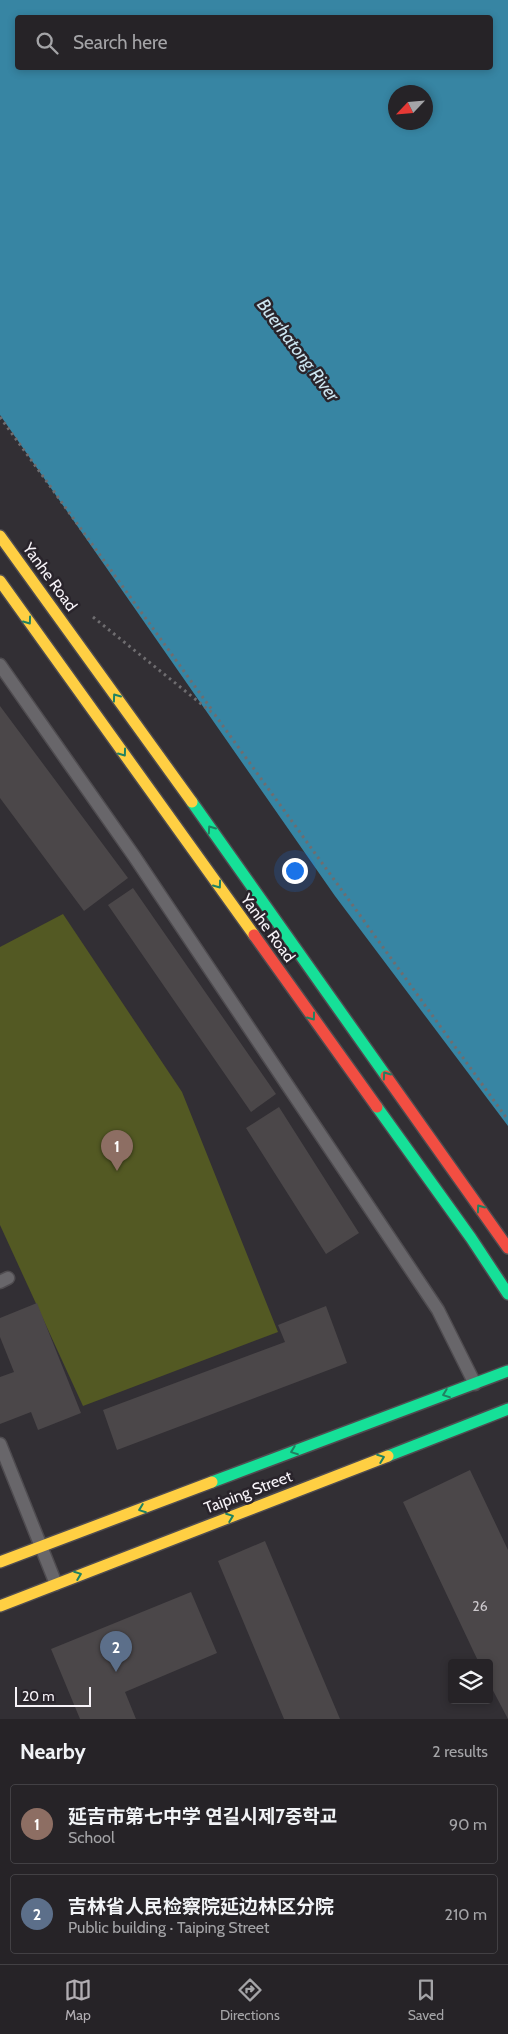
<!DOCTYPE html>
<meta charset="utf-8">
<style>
:root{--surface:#262327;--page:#2e2b2f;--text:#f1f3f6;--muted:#a4a4a7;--line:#424044;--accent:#b2aeb3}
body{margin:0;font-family:Cabin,"Noto Sans SC","Noto Sans KR",sans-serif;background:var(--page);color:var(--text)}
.controls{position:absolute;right:15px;bottom:15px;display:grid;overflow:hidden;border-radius:5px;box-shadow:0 2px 8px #0003}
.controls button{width:45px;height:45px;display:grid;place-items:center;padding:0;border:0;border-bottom:1px solid var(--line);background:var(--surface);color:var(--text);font:25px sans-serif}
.compass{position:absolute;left:388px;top:85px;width:45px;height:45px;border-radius:50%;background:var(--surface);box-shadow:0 2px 8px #0003;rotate:244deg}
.scale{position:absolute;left:15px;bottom:12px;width:76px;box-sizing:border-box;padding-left:5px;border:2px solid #f7f3f8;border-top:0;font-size:14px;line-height:18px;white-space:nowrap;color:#f7f3f8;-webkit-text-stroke:4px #29242b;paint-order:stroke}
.you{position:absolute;left:294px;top:870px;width:18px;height:18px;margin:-12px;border:4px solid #fff;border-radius:50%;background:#1a73e8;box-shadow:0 0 0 8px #1a73e833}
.badge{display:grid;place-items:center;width:32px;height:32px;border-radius:50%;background:var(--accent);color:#fff;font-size:16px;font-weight:700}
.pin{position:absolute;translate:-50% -41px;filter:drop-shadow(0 1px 2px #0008)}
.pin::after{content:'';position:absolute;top:26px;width:18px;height:15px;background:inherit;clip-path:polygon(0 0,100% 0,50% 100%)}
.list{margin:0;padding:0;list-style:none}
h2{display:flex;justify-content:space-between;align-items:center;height:65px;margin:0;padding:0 20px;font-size:21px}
h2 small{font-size:16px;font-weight:400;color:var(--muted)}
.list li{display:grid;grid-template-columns:32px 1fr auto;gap:15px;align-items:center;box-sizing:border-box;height:80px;margin:0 10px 10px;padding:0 10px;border:1px solid var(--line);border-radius:5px}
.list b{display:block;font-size:19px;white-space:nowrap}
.list p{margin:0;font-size:16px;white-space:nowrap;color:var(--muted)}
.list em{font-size:16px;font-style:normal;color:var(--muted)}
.icon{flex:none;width:28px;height:28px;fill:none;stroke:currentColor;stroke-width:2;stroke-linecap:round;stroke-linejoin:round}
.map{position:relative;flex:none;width:508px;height:1719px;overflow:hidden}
.search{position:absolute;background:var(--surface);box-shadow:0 2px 8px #0003;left:15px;right:15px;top:15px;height:55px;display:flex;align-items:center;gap:12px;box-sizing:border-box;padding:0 18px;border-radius:5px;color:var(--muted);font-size:19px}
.sheet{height:245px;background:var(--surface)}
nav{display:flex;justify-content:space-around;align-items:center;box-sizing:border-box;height:70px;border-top:1px solid var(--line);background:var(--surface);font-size:14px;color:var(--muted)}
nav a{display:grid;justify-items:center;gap:2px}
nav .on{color:var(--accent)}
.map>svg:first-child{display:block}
.green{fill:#535923}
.water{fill:#3785a3;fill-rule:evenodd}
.building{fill:#4b4749}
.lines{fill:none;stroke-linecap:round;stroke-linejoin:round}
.lane-casing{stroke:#4f4c50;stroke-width:15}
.fast-casing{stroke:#4f4c50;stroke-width:14}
.slow-casing{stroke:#4f4c50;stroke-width:14}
.jam-casing{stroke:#4f4c50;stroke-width:14}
.path{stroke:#6f6d70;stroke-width:3;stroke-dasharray:2.5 4;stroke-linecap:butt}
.lane{stroke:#68666a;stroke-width:12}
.fast{stroke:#16e098;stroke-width:11}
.slow{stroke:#ffcf43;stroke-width:11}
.jam{stroke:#f24e42;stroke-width:11}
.oneway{stroke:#208262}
.labels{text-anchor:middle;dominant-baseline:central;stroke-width:5;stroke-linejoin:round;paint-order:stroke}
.number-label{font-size:14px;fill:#ccc8cc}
.street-label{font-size:16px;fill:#f7f3f8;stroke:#29242b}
.water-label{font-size:18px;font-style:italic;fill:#cde5f0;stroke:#29242b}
</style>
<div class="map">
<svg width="508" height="1719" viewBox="0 0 508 1719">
<rect width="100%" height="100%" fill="#322f34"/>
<path class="green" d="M63,914l119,178 96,240 -195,74 -83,-181v-278z"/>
<path class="water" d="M0,0h508v1126l-173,-230 -335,-481zM18,18h472v50h-472zM396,92h30v30h-30z"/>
<path class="building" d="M0,706l128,172 -44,33 -84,-113z
M133,888l143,206 -25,18 -143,-207z
M279,1107l80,126 -33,21 -80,-126z
M37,1303l44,110 -43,17 -7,-18 -31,12v-47l14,-5 -14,-35v-19z
M326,1306l21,57 -230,87 -14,-40 182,-68 -7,-17z
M470,1470l38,80v169l-19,-36v-20h-10l-76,-161z
M265,1541l75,178h-56l-66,-158z
M191,1592l26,61 -92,39 11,27h-56l-29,-70z"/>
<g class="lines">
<defs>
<path id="lane" d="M0,665l134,191 304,454 37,74
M0,1282l8,-4
M0,1444l56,140"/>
<path id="fast" d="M192,802l194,274
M377,1107l94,131 37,56
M388,1456l120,-47
M212,1482l296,-111"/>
<path id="slow" d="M0,536l192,266
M0,581l254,354
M0,1562l212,-80
M0,1606l388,-150"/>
<path id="jam" d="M254,935l123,172
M386,1076l122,172"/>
</defs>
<use href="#lane" class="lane-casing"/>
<use href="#fast" class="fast-casing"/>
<use href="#slow" class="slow-casing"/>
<use href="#jam" class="jam-casing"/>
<path class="path" d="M0,417l212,293
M93,617l122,98 293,405"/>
<use href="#lane" class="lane"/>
<use href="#fast" class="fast"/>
<use href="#slow" class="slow"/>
<use href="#jam" class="jam"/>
</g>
<defs><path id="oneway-chevron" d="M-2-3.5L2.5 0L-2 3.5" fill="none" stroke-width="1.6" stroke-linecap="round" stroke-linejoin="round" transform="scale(1.25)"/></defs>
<g class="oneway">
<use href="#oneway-chevron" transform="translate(28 621) rotate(54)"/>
<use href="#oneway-chevron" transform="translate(116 697) rotate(-126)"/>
<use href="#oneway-chevron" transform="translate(123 753) rotate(54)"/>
<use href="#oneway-chevron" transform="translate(211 829) rotate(-125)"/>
<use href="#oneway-chevron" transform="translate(218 885) rotate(54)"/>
<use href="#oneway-chevron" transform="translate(312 1017) rotate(54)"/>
<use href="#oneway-chevron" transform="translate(386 1075) rotate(-125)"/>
<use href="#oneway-chevron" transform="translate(480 1208) rotate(-125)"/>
<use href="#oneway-chevron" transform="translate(446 1394) rotate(159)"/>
<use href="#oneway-chevron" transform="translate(294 1451) rotate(159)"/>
<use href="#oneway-chevron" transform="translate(381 1458) rotate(-21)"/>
<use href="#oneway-chevron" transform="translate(142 1509) rotate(159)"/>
<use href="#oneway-chevron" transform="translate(230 1517) rotate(-21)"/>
<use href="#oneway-chevron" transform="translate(78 1575) rotate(-21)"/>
</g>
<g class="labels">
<g class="number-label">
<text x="480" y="1606">26</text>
</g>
<g class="street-label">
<text transform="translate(50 577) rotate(54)">Yanhe Road</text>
<text transform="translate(268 928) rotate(54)">Yanhe Road</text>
<text transform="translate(248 1492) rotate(-21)">Taiping Street</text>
</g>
<g class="water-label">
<text transform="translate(298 350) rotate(53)">Buerhatong River</text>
</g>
</g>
</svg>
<div class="controls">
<button><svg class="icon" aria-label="layers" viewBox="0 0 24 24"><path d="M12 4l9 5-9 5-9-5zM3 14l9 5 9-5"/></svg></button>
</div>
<svg class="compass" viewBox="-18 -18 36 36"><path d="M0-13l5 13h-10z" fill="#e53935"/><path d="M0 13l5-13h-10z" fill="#a4a4a7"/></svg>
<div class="scale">20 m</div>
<div class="you"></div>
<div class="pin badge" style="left:117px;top:1171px;background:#8d6e63">1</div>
<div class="pin badge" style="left:116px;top:1672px;background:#5c6f8a">2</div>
<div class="search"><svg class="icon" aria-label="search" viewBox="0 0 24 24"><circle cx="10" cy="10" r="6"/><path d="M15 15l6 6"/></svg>Search here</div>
</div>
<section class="sheet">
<h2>Nearby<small>2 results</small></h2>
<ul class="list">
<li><span class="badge" style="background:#8d6e63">1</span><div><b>延吉市第七中学 연길시제7중학교</b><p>School</p></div><em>90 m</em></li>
<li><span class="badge" style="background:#5c6f8a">2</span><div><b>吉林省人民检察院延边林区分院</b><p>Public building · Taiping Street</p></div><em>210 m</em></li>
</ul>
</section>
<nav>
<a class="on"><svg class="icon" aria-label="map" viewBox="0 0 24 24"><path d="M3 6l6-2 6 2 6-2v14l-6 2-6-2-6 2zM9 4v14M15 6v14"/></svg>Map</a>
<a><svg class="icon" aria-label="directions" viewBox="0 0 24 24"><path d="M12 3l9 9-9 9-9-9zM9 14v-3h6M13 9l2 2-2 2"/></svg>Directions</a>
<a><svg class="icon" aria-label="saved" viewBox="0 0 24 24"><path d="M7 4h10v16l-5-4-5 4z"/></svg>Saved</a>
</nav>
